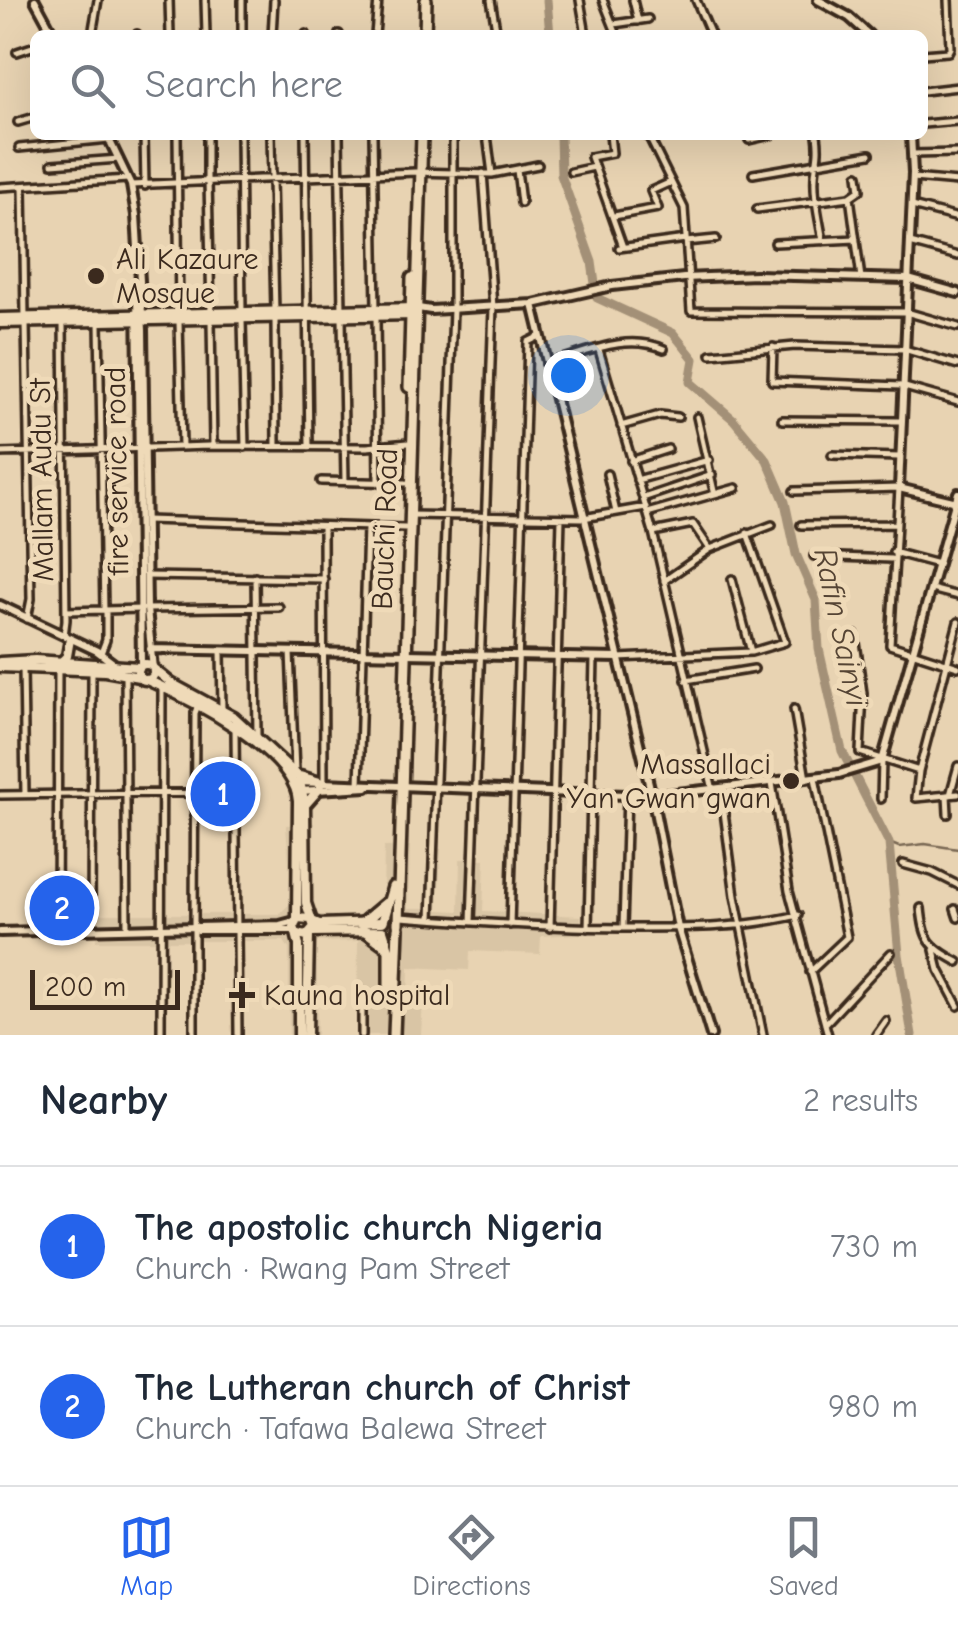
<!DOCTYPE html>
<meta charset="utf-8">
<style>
:root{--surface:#fff;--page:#f2f2f3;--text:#1f2937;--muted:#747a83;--line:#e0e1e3;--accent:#2563eb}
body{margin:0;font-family:"Comic Neue",sans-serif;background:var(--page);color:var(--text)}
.scale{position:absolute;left:30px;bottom:25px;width:150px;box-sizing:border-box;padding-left:10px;border:5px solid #3b2a1e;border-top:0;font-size:28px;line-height:35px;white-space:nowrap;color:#3b2a1e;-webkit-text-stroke:8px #efdab8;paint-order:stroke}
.you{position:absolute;left:568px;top:375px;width:35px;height:35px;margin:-25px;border:8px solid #fff;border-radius:50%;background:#1a73e8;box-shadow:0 0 0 15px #1a73e833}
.badge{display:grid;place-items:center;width:65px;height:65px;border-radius:50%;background:var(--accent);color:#fff;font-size:32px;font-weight:700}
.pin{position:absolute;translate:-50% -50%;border:5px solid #fff;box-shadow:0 2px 10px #0006}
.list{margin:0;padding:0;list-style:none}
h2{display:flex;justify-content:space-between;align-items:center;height:130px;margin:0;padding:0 40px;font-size:42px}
h2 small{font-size:32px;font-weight:400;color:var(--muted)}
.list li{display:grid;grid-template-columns:65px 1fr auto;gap:30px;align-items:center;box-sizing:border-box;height:160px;padding:0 40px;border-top:2px solid var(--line)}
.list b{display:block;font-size:38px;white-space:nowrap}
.list p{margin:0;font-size:32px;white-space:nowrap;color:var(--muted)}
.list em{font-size:32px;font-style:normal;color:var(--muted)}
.icon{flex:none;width:55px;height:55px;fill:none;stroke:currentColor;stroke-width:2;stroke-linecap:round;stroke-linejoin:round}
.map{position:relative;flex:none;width:958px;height:1035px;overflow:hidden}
.search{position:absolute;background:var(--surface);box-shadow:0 10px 40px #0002;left:30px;right:30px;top:30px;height:110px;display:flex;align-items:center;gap:25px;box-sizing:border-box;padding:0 35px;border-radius:15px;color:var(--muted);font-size:38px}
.sheet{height:450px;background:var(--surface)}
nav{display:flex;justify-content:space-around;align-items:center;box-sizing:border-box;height:140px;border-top:2px solid var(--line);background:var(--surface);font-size:28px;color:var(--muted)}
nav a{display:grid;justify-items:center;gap:5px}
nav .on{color:var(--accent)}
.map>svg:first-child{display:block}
.built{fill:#d9c5a5}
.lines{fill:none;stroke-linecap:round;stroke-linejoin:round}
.stream{stroke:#796753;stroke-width:2.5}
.river{stroke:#a39077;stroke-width:9}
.minor-casing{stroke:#3b2a1e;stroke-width:12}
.tertiary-casing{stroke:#3b2a1e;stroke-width:14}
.primary-casing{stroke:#3b2a1e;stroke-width:15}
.trunk-casing{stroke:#3b2a1e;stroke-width:16}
.minor{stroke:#efdab8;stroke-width:5}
.tertiary{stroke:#efdab8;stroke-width:6}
.primary{stroke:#efdab8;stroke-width:8}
.trunk{stroke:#efdab8;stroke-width:9}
.poi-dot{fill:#3b2a1e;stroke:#efdab8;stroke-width:4}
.labels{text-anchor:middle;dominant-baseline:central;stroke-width:10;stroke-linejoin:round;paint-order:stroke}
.poi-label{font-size:30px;fill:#3b2a1e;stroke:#efdab8;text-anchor:start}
.street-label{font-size:30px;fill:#3b2a1e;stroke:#efdab8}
.water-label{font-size:32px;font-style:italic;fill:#554434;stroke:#efdab8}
</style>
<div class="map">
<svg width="958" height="1035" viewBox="0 0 958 1035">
<rect width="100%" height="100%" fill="#e8d3b2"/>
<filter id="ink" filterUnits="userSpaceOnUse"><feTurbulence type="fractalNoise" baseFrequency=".01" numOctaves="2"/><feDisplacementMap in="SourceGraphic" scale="20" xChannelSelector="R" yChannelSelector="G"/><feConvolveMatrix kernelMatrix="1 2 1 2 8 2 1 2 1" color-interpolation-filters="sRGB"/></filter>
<g filter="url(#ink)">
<path class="built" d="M314,823l-2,79 6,13 44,1 21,-17 1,-52 26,-1 -2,62h18l2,-59h13l-3,61 21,1 1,-52h25l-2,52 98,5v18l-40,2 -1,18 -70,-3 -1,19 -60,-3 -1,31 15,1 -2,36h-64l1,-94 -41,1v93h-28v-86l-5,-8h-188v-27h183l13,-12 -6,-77z"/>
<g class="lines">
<path class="stream" d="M889,843l10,4 26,-3 33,5"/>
<path class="river" d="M547,0l3,35
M560,135l1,40 31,87 5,36 76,35 21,26 -4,23 43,37 34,41 18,42 11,52 20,46 3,49 23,102 47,92 10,112 13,80"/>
<defs>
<path id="minor" d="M169,0l1,35
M205,0l1,35
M491,0l6,35
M580,0l6,35
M603,0l14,35
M633,0l5,21
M696,0l15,35
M614,24l34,-5
M137,34v1
M92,35l6,-35
M242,35v-35
M272,35l2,-35
M306,35v-1
M339,35v-1
M375,35l3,-35
M17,52l18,-6
M923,54l25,-2 2,-4 -2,-48
M923,91l35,-4
M18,122l17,-5
M923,124l35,-3
M144,135l1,51
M177,135l2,179
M207,135v46
M240,135l2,177
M271,135l4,177
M305,135l4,312
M339,135l3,176
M373,135l3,174
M487,135l5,39
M610,135l2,18 -21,4 32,90
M648,135l36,73 7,103 215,1 52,15
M748,135l1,5 22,-5
M817,135c2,13 1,20 -1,32 -4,23 3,51 7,74
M19,148l90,-9
M912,154l46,-1
M52,164l67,-5
M517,170l4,33
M571,172l23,-5
M753,174l117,-20
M913,178l45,4
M208,181l3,132
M131,185l284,-13 77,2 46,-9
M23,186l2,131
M0,187l128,-8
M850,197l10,-7 -2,-15
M912,206l46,12
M757,209l93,-12 11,81
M614,216l44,-8 -7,-17 20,-9
M686,242l30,-3
M775,243l81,-4
M910,243l48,13
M619,248l67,-9
M376,317l2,166
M342,318l3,164
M275,319l1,127
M242,320l3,127
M211,321l2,125
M179,322l3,125
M26,323l5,276 -4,20
M63,323l3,297 -2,16
M99,323l5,287
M773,347l-1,34 129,5 57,16
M599,350l54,182 60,258
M711,354l84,-8 109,3 54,16
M546,364c38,-10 79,-32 118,-15
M697,417l17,74
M782,420l118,1
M621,426l39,-11 18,2
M0,453l209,-7 158,1 41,-4
M832,455l67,2
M631,461l37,-12
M607,474l9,38
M637,480l72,-20
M321,481l85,2
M794,491l105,-3 -9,157 68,22
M643,498l69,-23
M647,513l89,-25
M411,515l172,3 63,-11
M146,520l259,8
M801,525l95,-1
M323,526l1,257
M653,532l40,-8 17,25
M893,552l45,12
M814,556l77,3
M147,576l177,3
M255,577l2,158
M732,579l19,73
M664,581l46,-32 62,-24
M931,589l27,7
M147,609l132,-2
M66,611l76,-2
M958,622l-39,149 -3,27 42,-4
M855,635l8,58 -3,59 59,19
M221,651l1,58
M290,652l5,119
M101,653l5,-13v-30
M618,658l133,-6 34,-10 -38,-109
M23,668l2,127
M125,675l2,252
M686,680l68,-11
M794,709l12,70
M235,728l3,307
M772,783l17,108 39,144
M359,785l8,-258
M721,789l14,107 28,139
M0,795l236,-3
M947,795l1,19
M950,795l8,-29
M881,799l1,-38
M903,864l29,8 26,13
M921,908c3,33 8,38 37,54
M955,909l3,9
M400,917c80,6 158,11 238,11 55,0 106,0 160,-13
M431,919l22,-610v-174
M471,922l22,-615 -10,-134
M510,925l18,-583 12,-6
M194,926l1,-213 3,-8
M623,927l4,-132
M91,928l1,-257
M550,928l11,-410
M588,928l6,-270
M57,931l1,-262
M934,950l5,20 19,36
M810,972l37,-35 -32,-159
M825,1024l66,-71
M161,1035l1,-347
M194,1035v-105
M362,1035v-30
M876,1035l10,-14"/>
<path id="tertiary" d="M35,0l19,35
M818,0l31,17 20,18
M107,135l24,50 5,30 7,115 4,279 6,60
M911,135l2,38 -14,315 58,14
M137,287l4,378
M533,304l119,492 26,132 33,107
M418,308l13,2 102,-6 79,-18 72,-8 72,-3 152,4 50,14
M0,605l97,46 20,15
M150,649l468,9
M297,782l355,14 187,-22 43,-13 76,-268
M300,791l67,-4
M198,930h97
M0,932l280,-7 15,-4"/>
<path id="primary" d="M0,318l415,-10
M0,323l415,-8
M62,661l5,-5 3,-17
M0,662l35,-2 104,7
M138 672a8 8 0 1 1 16 0a8 8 0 1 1-16 0Z
M0,667l105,4 34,6
M154,669l17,14 63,34 65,60 6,28 1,98 8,24 -8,9 -10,-3 -2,-6 3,-9 13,1
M147,680c41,18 148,71 151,121l-1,117
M300,776l20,6
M305,805l15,-17
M312,921l7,3 63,-2
M312,932l70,-1
M296,933l3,12v90
M307,1035l2,-100"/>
<path id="trunk" d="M425,35l1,-35
M409,387l3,-109
M383,921l10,-34
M361,924l25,-21
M398,924l24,-789
M364,930l22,16
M383,932l6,19v38
M394,1035l4,-107"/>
</defs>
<use href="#minor" class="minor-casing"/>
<use href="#tertiary" class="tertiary-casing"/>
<use href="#primary" class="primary-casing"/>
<use href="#trunk" class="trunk-casing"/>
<use href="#minor" class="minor"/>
<use href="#tertiary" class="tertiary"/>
<use href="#primary" class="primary"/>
<use href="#trunk" class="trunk"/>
</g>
</g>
<g class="poi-dot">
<circle cx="96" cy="276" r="10"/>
<circle cx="791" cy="781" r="10"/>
<path d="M237 980h10v10h10v10h-10v10h-10v-10h-10v-10h10z"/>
</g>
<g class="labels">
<g class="poi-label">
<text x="116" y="259">Ali Kazaure<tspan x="116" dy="34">Mosque</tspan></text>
<text x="771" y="764" text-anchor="end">Massallaci<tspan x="771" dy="34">Yan Gwan gwan</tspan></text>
<text x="264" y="995">Kauna hospital</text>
</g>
<g class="street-label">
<text transform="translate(117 471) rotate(-91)">fire service road</text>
<text transform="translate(42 480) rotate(-91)">Mallam Audu St</text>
<text transform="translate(385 529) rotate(-88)">Bauchi Road</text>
</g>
<g class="water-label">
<text transform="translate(841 627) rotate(78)">Rafin Sainyi</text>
</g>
</g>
</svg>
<div class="scale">200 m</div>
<div class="you"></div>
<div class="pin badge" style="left:223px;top:794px">1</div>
<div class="pin badge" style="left:62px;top:908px">2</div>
<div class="search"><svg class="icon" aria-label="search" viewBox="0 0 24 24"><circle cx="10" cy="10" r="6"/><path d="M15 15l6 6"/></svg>Search here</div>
</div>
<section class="sheet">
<h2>Nearby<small>2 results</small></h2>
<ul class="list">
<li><span class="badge">1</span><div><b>The apostolic church Nigeria</b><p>Church · Rwang Pam Street</p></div><em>730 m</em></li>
<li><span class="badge">2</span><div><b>The Lutheran church of Christ</b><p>Church · Tafawa Balewa Street</p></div><em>980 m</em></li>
</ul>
</section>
<nav>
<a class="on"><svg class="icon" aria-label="map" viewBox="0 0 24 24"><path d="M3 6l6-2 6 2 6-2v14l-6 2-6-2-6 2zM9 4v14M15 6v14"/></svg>Map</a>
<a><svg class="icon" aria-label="directions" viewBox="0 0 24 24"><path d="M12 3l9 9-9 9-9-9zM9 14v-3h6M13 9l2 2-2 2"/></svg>Directions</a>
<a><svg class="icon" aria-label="saved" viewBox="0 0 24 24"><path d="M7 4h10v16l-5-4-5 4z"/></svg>Saved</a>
</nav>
